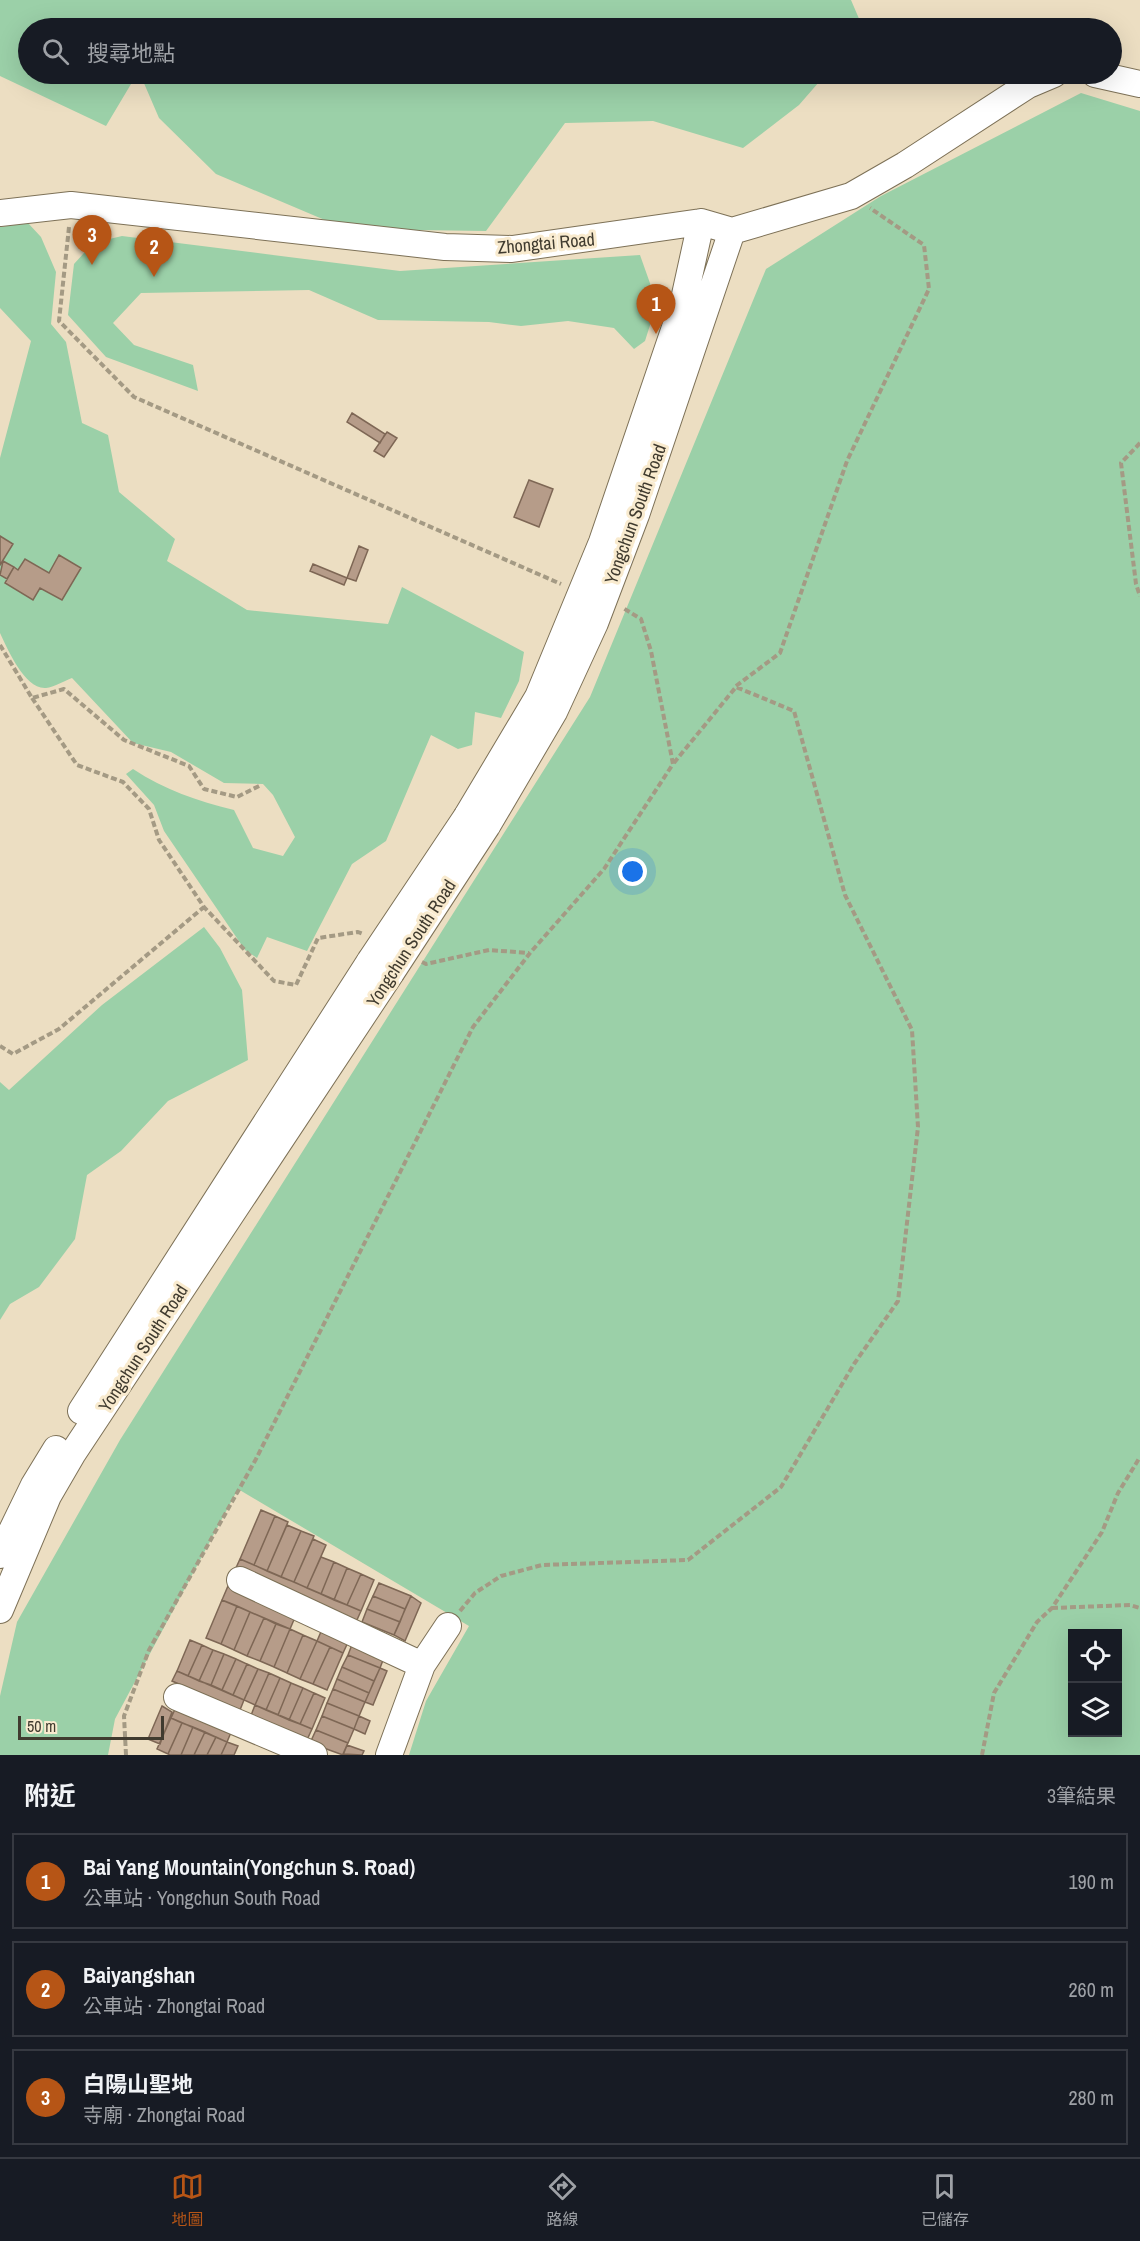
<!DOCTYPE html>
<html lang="zh-TW">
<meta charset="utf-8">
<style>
:root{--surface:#171b24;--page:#20242c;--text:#f1f3f6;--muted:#9ea1a6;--line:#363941;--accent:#b65516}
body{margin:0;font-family:"Archivo Narrow","Noto Sans TC",sans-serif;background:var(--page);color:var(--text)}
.controls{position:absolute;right:18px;bottom:18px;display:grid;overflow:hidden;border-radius:0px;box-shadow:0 6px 24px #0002}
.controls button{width:54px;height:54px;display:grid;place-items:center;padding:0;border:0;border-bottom:2px solid var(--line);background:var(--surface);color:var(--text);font:30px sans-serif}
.scale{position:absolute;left:18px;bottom:15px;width:146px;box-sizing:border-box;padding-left:6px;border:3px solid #403b2f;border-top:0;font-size:16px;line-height:21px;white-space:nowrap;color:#403b2f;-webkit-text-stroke:4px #f9ebcf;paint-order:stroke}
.you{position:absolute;left:633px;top:872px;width:21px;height:21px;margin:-15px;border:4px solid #fff;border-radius:50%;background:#1a73e8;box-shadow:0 0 0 9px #1a73e833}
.badge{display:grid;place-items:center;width:39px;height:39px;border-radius:50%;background:var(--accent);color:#fff;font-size:20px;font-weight:700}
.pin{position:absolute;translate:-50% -50px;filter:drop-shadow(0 2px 3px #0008)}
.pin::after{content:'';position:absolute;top:32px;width:21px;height:18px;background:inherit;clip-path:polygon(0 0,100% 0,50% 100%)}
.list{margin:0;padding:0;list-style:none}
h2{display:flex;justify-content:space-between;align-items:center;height:78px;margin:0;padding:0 24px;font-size:26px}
h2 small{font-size:20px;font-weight:400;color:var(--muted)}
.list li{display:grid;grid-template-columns:39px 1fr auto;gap:18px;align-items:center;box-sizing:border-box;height:96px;margin:0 12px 12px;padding:0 12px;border:2px solid var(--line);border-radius:0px}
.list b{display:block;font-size:22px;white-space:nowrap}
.list p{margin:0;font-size:20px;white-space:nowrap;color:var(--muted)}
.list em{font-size:20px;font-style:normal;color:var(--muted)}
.icon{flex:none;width:33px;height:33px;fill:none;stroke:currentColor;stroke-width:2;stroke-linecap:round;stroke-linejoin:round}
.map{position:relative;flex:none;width:1140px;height:1755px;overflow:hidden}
.search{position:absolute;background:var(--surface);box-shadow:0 6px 24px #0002;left:18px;right:18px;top:18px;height:66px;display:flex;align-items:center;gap:15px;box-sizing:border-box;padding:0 21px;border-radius:33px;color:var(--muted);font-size:22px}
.sheet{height:402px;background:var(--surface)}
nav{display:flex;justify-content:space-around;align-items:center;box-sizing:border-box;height:84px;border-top:2px solid var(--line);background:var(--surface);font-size:16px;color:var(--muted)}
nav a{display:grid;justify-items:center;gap:3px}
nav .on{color:var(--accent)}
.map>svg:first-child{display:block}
.green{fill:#9bd0a8;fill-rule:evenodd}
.building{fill:#b69c89;stroke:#7e6755;stroke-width:1.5}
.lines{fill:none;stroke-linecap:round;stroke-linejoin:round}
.minor-casing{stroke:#7d7157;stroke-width:28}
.path{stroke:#a49a84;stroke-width:4;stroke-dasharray:6 3;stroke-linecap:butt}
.minor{stroke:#fff;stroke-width:26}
.minor-bridge-casing{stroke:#7d7157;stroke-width:28;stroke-linecap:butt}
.minor-bridge{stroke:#fff;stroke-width:26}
.labels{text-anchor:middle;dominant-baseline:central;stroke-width:6;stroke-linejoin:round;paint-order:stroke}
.street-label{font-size:18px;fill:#403b2f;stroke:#f9ebcf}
</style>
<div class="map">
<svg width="1140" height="1755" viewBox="0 0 1140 1755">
<rect width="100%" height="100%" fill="#ecdec2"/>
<path class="green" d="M0,0h851l12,28h-835v46h109l-31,52 -106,-50z
M140,74h686l-27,31 -56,43 -90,-27 -88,2 -79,108 -140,-2 -130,-55 -57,-56z
M1081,93l59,18v1644h-731l17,-54 43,-75 -231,-137 -123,230 -7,36h-108v-59l17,-74 103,-182 470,-743 176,-428 115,-73zM1072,1634h46v98h-46z
M28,223l13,14 15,35 -5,52 15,18 16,81 26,12 11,57 56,47 -8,22 80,49 141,14 14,-37 122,65 -5,29 -18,37 -26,-6 -3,33 -14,4 -27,-14 -45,106 -34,23 -45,87 -40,-14 -10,21 -12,-8 -81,-119 -10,-26 -28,-31 7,-5c32,21 64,32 101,41l19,38 30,8 12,-19 -22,-42 -10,-11 -39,-1 -53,-31 -38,-9 -61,-65c-8,3 -18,9 -26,10 -21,2 -39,-40 -46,-55v-175l31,-117 -31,-33v-81z
M122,236l278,35 240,-16 17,48 -12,38 -11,8 -20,-21 -46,-7 -47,5 -32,-4 -111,-2 -69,-30 -168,3 -28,30 21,22 59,20 5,26 -92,-34 -38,-42 6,-51 19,-21z
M204,927l16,21 22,42 6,70 -80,41 -47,50 -34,24 -12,64 -36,48 -29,17 -10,16v-238l9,8 93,-85z"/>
<path class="building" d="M352,413l33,21 -5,9 -33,-21z
M387,432l10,6 -13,19 -10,-6z
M529,480l24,9 -14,38 -25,-10z
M0,536l13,8 -13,21z
M359,546l9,4 -12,31 -9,-3z
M59,555l22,13 -19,32 -22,-12 -7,12 -28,-17 9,-16 4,3 7,-11 24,14z
M3,561l11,6 -7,12 -7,-4z
M313,564l34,14 -3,7 -34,-14z
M261,1510l14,6 -21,49 -14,-6z
M275,1516l13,6 -21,49 -13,-6z
M287,1525l14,6 -20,46 -14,-6z
M301,1531l13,5 -20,46 -13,-5z
M313,1539l13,6 -19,43 -13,-6z
M321,1557l13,5 -13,32 -14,-6z
M240,1559l121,52 -5,11 -121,-52z
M334,1562l13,6 -13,32 -13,-6z
M347,1568l14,6 -14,31 -13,-5z
M361,1574l13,6 -13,31 -14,-6z
M379,1583l32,13 -6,13 -32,-13z
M228,1586l68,29 -6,14 -68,-29z
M373,1596l32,13 -5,13 -33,-13z
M411,1596l10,7 -16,38 -11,-6z
M222,1600l15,6 -16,38 -15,-6z
M237,1606l13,6 -16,38 -13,-6z
M367,1609l33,13 -6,13 -32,-13z
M250,1612l14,6 -17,38 -13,-6z
M264,1618l12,6 -16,37 -13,-5z
M276,1624l14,5 -16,38 -14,-6z
M323,1627l27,11 -7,15 -26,-12z
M290,1629l13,6 -16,38 -13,-6z
M303,1635l14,6 -17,38 -13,-6z
M190,1640l12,5 -14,31 -11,-5z
M317,1641l13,6 -17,37 -13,-5z
M353,1642l32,13 -5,13 -32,-13z
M202,1645l11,5 -14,31 -11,-5z
M330,1647l13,6 -16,37 -14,-6z
M213,1650l11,4 -13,31 -12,-4z
M224,1654l12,5 -14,31 -11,-5z
M348,1655l32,13 -6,13 -32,-14z
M236,1659l11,5 -14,31 -11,-5z
M247,1664l11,5 -14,31 -11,-5z
M342,1667l32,14 -5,12 -32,-14z
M380,1668l7,3 -14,34 -8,-3z
M258,1669l11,4 -14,32 -11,-5z
M177,1671l67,29 -4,10 -68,-29z
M269,1673l11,5 -14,32 -11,-5z
M280,1678l11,5 -13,32 -12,-5z
M337,1679l32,14 -4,9 -32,-13z
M291,1683l12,5 -14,32 -11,-5z
M303,1688l11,5 -14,31 -11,-4z
M333,1689l32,13 -6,14 -32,-13z
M314,1693l11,5 -13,31 -12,-5z
M327,1703l32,13 -5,13 -32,-13z
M255,1705l57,24 -6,13 -56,-24z
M162,1706l10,6 -12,32 -12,-5z
M176,1707l56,23 -5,12 -56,-24z
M322,1716l32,13 -6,14 -32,-13z
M359,1716l11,5 -5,13 -11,-5z
M171,1718l11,5 -14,31 -11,-5z
M182,1723l11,4 -12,28h-11l-2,-1z
M193,1727l12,5 -11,23h-13z
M316,1730l32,13 -5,12 -33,-12z
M205,1732l11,5 -9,18h-13z
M216,1737l11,5 -6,13h-14z
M227,1742l11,4 -4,9h-13z
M347,1745l17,6 -2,4 -19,-1z"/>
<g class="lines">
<defs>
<path id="minor" d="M1095,74l45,10
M0,213l71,-8 374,42 67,2 189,-27 31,9 119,-35 54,-31 123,-80 26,-11
M467,816l71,-119 64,-155 81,-238 18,-82
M487,826l67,-114 41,-89 41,-108 96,-284
M81,1411l289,-450
M0,1555l34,-70 22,-36
M240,1580l182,85
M0,1610l48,-114 25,-43 318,-480
M177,1697l137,58
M389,1755l33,-90 26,-39"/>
</defs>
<use href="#minor" class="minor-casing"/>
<path class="path" d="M69,227l-10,94 75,76 427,187
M1140,443l-19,20 15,121 4,12
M0,645l32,53 32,-9 60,51 65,26 15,23 33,8 24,-12
M736,686l44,-33 67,-192 82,-172 -5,-44 -54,-37
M32,698l45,67 46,17 26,27 10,31 45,67 70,74 22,4 22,-47 40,-6 5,2
M422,962l4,2 63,-14 40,3
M0,1046l13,8 46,-25 145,-122
M1052,1608l78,-3 10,3
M460,1611l15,-18 26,-17 41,-11 146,-5 93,-73 73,-123 44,-63 20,-174 -6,-97 -67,-135 -51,-184 -58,-24 -63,77
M126,1755l-2,-39 25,-66 107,-191 217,-432 57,-74 74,-84 69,-105 -22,-113 -10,-32 -18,-11
M982,1755l12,-62 43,-71 15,-14 50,-76 16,-39 22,-36"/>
<use href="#minor" class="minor"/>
<defs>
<path id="minor-bridge" d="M370,961l97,-145
M391,973l96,-147"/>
</defs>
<use href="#minor-bridge" class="minor-bridge-casing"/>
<use href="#minor-bridge" class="minor-bridge"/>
</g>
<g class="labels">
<g class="street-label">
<text transform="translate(546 243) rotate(-5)">Zhongtai Road</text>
<text transform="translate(635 514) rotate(-70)">Yongchun South Road</text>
<text transform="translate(411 943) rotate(-57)">Yongchun South Road</text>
<text transform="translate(143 1348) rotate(-57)">Yongchun South Road</text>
</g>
</g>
</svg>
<div class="controls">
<button><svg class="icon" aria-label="locate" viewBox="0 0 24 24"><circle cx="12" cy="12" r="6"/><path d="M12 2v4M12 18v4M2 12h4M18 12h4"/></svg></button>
<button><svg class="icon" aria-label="layers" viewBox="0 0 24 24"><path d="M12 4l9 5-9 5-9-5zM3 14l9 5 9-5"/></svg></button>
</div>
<div class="scale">50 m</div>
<div class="you"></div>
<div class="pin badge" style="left:656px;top:334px">1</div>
<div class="pin badge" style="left:154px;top:277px">2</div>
<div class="pin badge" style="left:92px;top:265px">3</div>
<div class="search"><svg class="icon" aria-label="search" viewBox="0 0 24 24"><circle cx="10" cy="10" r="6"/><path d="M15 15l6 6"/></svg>搜尋地點</div>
</div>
<section class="sheet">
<h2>附近<small>3筆結果</small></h2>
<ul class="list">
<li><span class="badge">1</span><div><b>Bai Yang Mountain(Yongchun S. Road)</b><p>公車站 · Yongchun South Road</p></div><em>190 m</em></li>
<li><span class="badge">2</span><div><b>Baiyangshan</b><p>公車站 · Zhongtai Road</p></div><em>260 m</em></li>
<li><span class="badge">3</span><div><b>白陽山聖地</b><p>寺廟 · Zhongtai Road</p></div><em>280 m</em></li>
</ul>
</section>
<nav>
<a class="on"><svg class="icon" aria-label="map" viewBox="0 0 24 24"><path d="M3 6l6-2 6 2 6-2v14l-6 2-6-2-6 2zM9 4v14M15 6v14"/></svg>地圖</a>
<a><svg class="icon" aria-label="directions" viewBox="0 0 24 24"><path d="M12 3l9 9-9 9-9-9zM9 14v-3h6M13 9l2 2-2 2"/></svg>路線</a>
<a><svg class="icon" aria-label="saved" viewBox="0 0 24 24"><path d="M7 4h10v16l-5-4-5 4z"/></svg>已儲存</a>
</nav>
